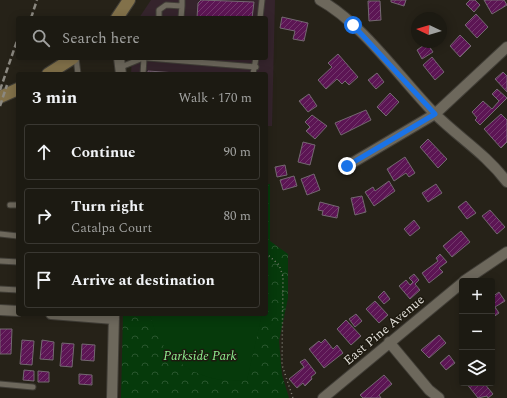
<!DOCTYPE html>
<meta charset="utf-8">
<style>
:root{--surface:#1c1a12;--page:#292720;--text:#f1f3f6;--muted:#a0a19f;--line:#3a3832}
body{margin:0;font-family:Spectral,serif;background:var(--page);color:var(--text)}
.controls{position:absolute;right:12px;bottom:12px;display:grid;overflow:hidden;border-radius:4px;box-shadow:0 2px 10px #0003}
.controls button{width:36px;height:36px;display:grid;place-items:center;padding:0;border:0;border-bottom:1px solid var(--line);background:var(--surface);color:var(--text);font:20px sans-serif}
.compass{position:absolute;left:411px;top:12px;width:36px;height:36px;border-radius:50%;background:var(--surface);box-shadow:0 2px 10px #0003;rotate:274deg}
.stop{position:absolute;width:12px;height:12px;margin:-9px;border:3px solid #1a73e8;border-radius:50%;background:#fff}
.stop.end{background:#1a73e8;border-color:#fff;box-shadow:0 1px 4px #0008}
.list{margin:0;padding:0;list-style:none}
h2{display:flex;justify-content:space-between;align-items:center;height:52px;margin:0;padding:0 16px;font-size:17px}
h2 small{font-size:13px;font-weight:400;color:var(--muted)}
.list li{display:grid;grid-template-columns:26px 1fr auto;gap:12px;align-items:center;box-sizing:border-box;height:56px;margin:0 8px 8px;padding:0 8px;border:1px solid var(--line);border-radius:4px}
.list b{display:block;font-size:15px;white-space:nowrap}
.list p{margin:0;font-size:13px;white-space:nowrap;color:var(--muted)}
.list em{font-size:13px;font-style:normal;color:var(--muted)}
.icon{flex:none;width:22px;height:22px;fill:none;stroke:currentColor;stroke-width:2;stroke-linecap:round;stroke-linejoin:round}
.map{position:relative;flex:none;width:507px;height:398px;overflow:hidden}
.search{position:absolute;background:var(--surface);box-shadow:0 2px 10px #0003;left:16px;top:16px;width:252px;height:44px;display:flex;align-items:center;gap:10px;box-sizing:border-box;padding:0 14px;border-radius:4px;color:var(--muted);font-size:15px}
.panel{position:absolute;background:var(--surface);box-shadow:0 2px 10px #0003;left:16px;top:72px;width:252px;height:244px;border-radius:4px}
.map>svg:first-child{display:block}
.commercial{fill:#35242c}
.park{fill:url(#park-crowns)}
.garden{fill:#063a0b}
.building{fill:url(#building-hatch);stroke:#746871}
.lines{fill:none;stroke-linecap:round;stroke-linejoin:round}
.service-casing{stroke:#413e37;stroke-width:7}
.minor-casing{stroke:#413e37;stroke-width:12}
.secondary-casing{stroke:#413e37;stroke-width:14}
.path{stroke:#838077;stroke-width:1.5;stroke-dasharray:1 3;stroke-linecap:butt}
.service{stroke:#6d685c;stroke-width:5}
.minor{stroke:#6d685c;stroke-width:10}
.secondary{stroke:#82714a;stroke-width:12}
.rail{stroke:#8b8880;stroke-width:2.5;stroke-dasharray:6 3;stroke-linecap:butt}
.route{stroke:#1a73e8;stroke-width:5}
.labels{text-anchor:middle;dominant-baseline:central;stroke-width:3;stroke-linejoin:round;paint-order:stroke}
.street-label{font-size:13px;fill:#e0ded7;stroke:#1d190f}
.park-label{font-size:13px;font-style:italic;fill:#8fef90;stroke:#1d190f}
</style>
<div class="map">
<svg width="507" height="398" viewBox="0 0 507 398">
<defs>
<pattern id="park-crowns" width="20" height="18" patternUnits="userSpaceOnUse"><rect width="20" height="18" fill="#063a0b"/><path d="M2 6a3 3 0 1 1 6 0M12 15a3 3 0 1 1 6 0" fill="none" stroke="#2a562e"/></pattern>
<pattern id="building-hatch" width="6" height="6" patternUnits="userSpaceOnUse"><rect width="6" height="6" fill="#5c1554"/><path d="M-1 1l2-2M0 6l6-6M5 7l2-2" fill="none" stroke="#73376c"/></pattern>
</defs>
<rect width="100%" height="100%" fill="#262218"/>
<path class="commercial" d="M151,0h124l-3,126h-6v-52h-135l1,-16h134v-40h-127z"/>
<path class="park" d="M266,184h4v57l18,13v44l-9,43 3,34 7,23h-168l2,-84h143z"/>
<path class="garden" d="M150,314h112l-15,66c-44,6 -88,-20 -97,-66z"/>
<path class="building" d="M201,0l53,2 -2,16h-55l1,-15z
M391,0h15l-2,6 -13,-4z
M470,0h5l5,5 -6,7 -8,-8z
M484,0h20l3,5 -15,9z
M368,1h12l1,19 -12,1z
M476,14l12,13 -11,11 -12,-13z
M282,17l26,6 -4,18 -11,-2 2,-8 -15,-3z
M460,35l11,11 -11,11 -10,-11z
M427,43l6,9 -11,7 -5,-9z
M338,54l20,23 -9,8 -4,-4 -3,3 -5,-5 -11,10 -8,-9 14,-13 -4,-4z
M432,57l12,15 -9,8 -12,-15z
M148,71l42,3h-42z
M503,72l4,4v16l-12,-13z
M377,73l7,9 -8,7 -8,-9z
M497,89l10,9 -27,27 -5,-5 2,-2 -5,-6 11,-11 9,8 7,-8 -7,-7z
M390,93l9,9 -13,14 -9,-9z
M309,94l8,12 -9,6 -9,-11z
M366,110l5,10 -30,15 -6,-12z
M501,114l6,6v22l-6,6 -17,-19z
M312,115l15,11 -12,13 -9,-8 4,-4 -5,-5z
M428,139l19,20 -9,9 -18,-21z
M303,142l12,3 -5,20 -12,-3z
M405,157l10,16 -6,4 -3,-4 -12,8 -7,-12z
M285,165l2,10 -10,2 -2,-10z
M314,174l6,16 -13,5 -6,-16z
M294,176l3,10 -14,4 -3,-10z
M389,181l6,10 -21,15 -9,-14 8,-5 2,4z
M436,184l6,9 -14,9 -6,-9z
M362,196l4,16 -11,3 -4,-17z
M466,201l10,12 -9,6 -9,-12z
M320,202l19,5 -2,11 -15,-3 1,-4 -5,-1z
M490,210l15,17 -8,7 -15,-18z
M414,220l6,8 -10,8 -6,-7z
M461,231l9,11 -18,15 -9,-11z
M440,254l7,8 -8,6 4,4 -14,11 -7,-10 16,-12 -2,-3z
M414,274l5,6 -4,4 5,6 -10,9 -11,-13 7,-6 4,5 3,-3 -4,-4z
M384,291l6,8 -6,5 -6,-7z
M499,292l6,9 -10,6 4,6 -7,5v-21z
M375,301l13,14 -9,8 -13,-14z
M356,314l6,7 -7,6 -6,-8z
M346,320l15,16 -10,9 -14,-16z
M0,329h12l-1,25h-11z
M439,335l7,8 -17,15 -8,-8z
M325,339l8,10 4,-4 6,8 -19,15 -15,-19 10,-8 2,2z
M22,340l12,1 -2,24 -12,-1z
M42,340l12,2 -1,18 -13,-1z
M62,343l12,1 -2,23 -12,-1z
M82,344l13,1 -1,16 -13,-1z
M449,355l6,8 -9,7 -6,-7z
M305,359l11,14 -5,4 1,2 -7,7 -2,-3 -6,5 -8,-9 15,-12 -4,-5z
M24,370l10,1v10l-11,-1z
M38,371l11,1v10h-11z
M79,374l13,1v10l-13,-1z
M384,375l8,9 -13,11 2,3h-18l-3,-3z
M466,383h18l9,11 -5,4 -1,-2 -9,2z"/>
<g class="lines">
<defs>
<path id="service" d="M159,18v-8l7,-5 16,1v-6
M181,18l1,-12
M260,18l2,-18
M76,58l2,16
M148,58l108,9
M121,67l22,-9
M143,74l1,-16
M253,74l3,-16
M10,205h8
M0,234l18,2
M0,261l18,1
M0,289l18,1
M0,384l33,3"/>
<path id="minor" d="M320,0c42,23 80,78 114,113 25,25 51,40 73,69
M119,58l2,16
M347,166l88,-52 72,-67
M464,281l43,-29
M0,310l18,1
M51,314l63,5
M389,342l40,48 10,8
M112,398l2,-84
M323,398l139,-115"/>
<path id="secondary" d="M117,18l12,-18
M48,74l25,-16
M0,97l18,-8"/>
</defs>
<use href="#service" class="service-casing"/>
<use href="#minor" class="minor-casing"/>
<use href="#secondary" class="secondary-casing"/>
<path class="path" d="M266,253l13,12 4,11 -1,89 11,33"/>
<use href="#service" class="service"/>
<use href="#minor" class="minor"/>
<use href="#secondary" class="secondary"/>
<path class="rail" d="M31,18l6,-18
M0,90l18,-52
M0,106l7,-21"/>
</g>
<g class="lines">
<path class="route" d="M347,166l88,-52 -82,-89"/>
</g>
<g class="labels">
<g class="street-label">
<text transform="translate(384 330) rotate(-40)">East Pine Avenue</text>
</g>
<g class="park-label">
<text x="200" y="356">Parkside Park</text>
</g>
</g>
</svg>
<div class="controls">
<button>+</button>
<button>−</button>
<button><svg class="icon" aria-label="layers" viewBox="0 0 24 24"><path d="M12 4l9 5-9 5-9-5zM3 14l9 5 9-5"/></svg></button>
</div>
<svg class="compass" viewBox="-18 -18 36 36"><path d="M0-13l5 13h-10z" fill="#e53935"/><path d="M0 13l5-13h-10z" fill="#a0a19f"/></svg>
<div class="stop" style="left:353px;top:25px"></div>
<div class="stop end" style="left:347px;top:166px"></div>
<div class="search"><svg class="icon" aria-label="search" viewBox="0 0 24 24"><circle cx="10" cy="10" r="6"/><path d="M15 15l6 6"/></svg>Search here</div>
<section class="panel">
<h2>3 min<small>Walk · 170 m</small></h2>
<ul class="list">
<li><svg class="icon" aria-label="ahead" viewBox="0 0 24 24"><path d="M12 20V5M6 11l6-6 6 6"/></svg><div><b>Continue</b></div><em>90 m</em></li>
<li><svg class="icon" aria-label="right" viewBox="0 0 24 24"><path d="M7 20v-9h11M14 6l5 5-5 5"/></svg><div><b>Turn right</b><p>Catalpa Court</p></div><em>80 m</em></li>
<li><svg class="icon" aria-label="arrive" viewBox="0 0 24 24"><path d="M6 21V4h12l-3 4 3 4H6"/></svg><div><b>Arrive at destination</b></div></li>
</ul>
</section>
</div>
